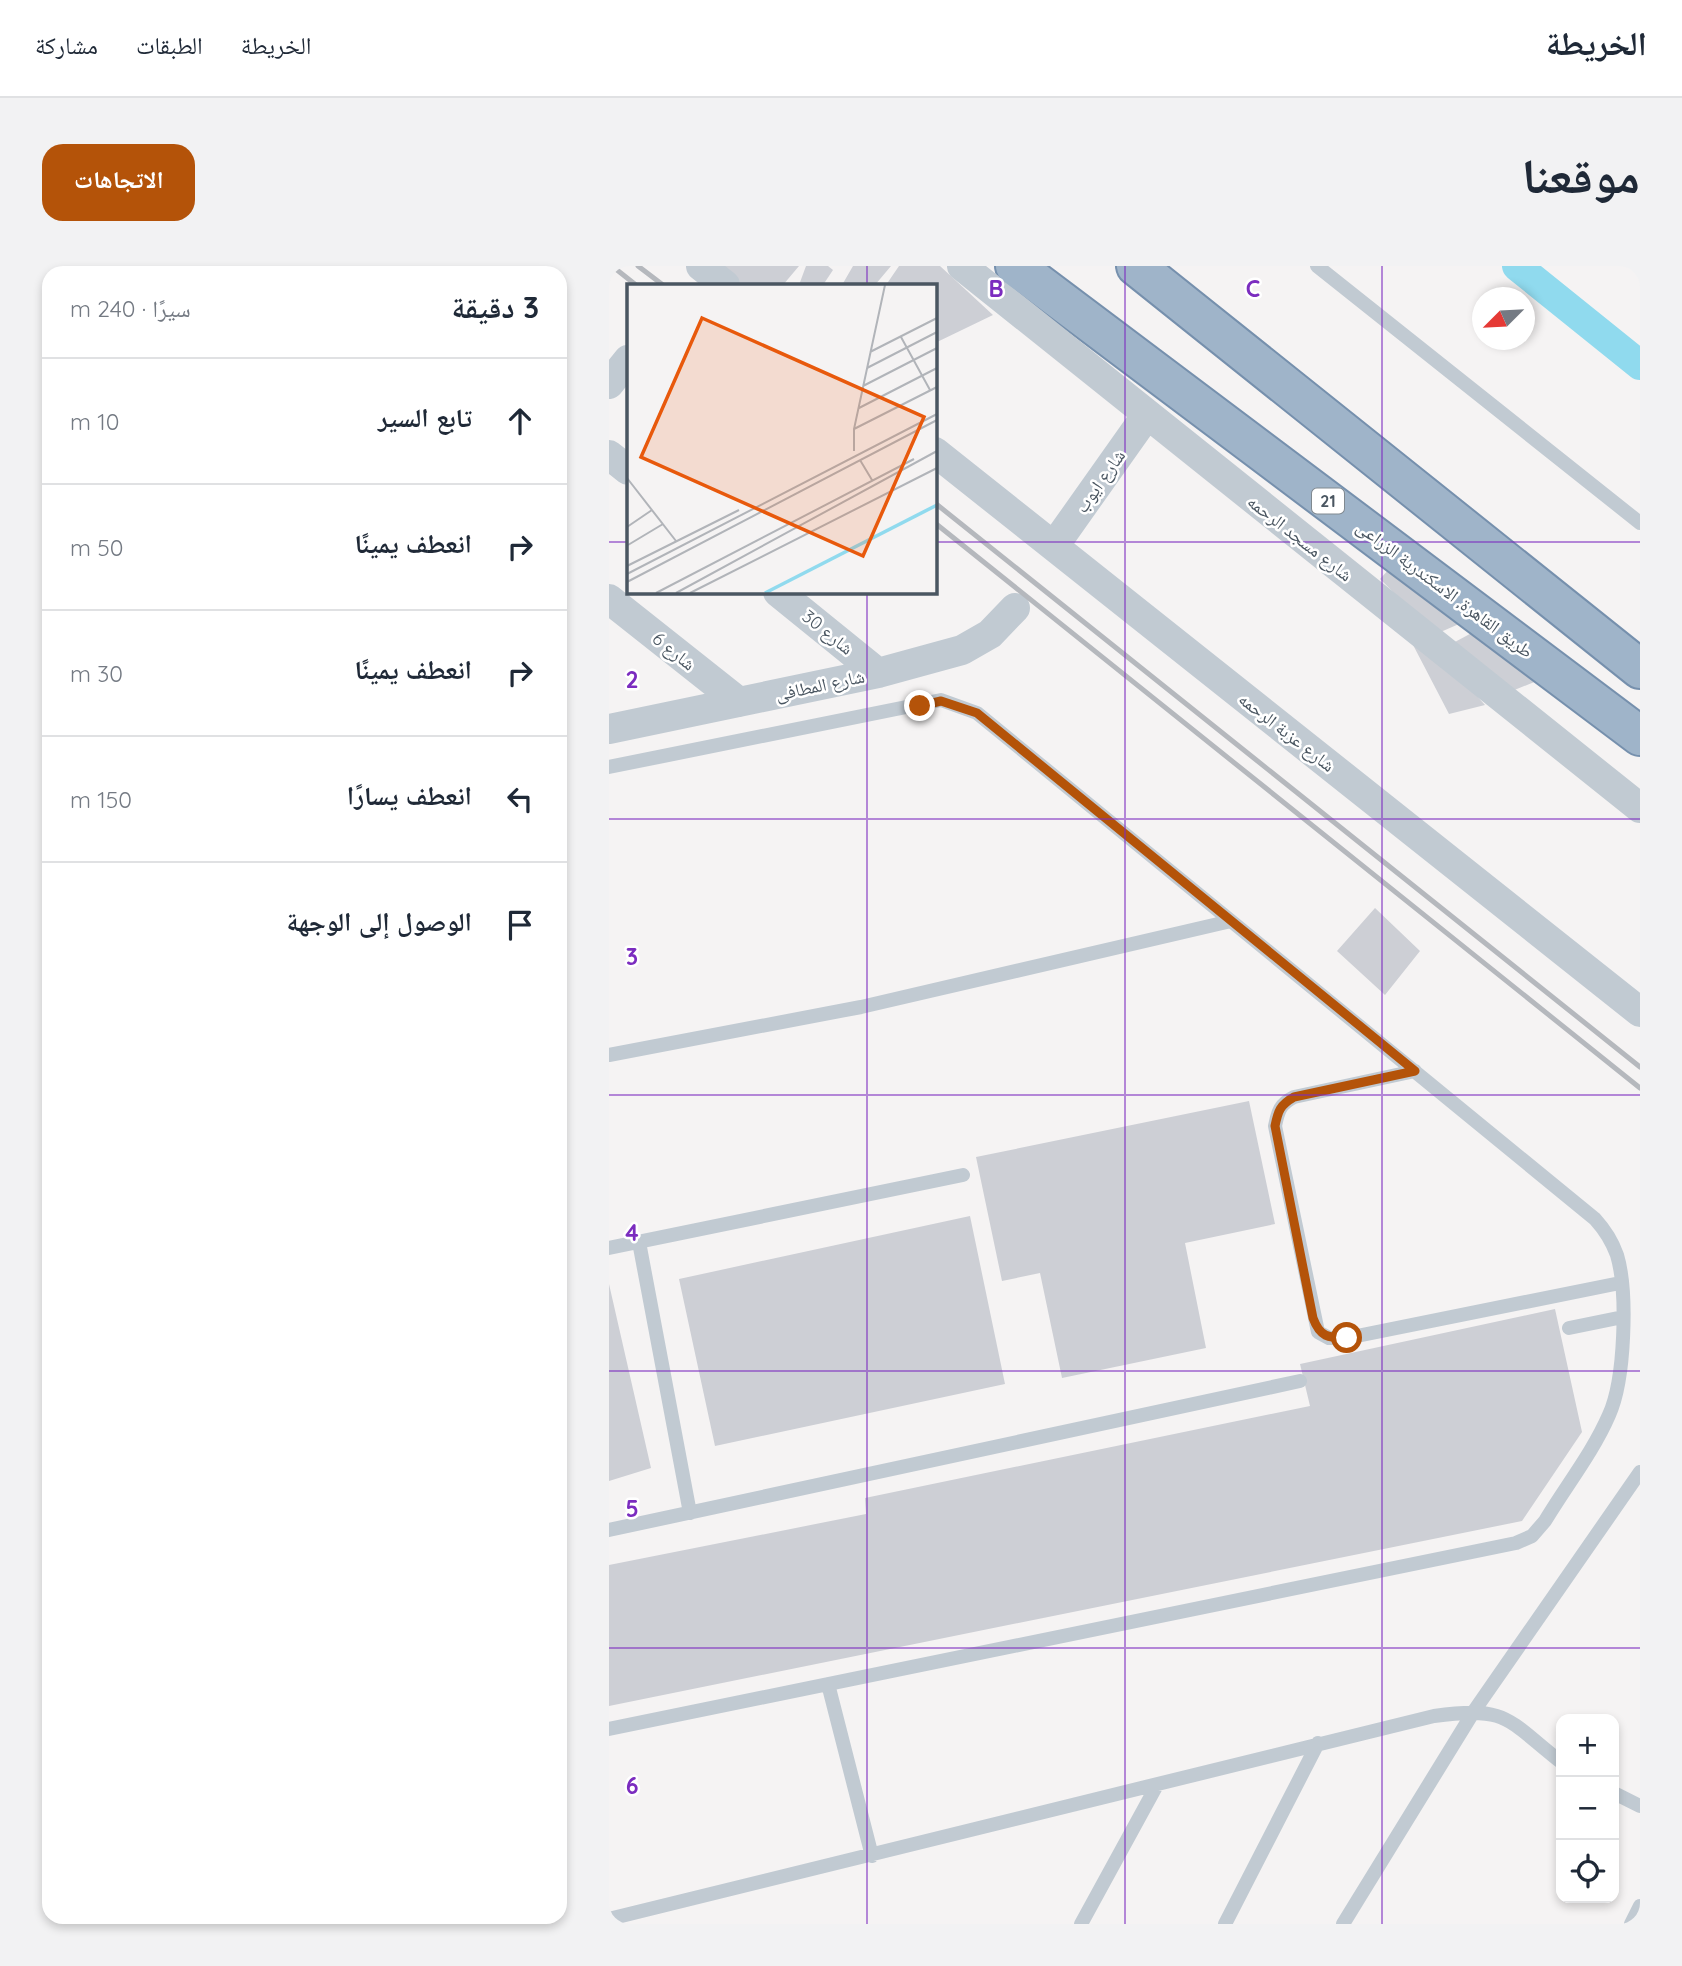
<!DOCTYPE html>
<html lang="ar">
<meta charset="utf-8">
<style>
:root{--surface:#fff;--page:#f2f2f3;--text:#1f2937;--muted:#747a83;--line:#e0e1e3;--accent:#b45309}
body{margin:0;font-family:Quicksand,"Noto Naskh Arabic",sans-serif;background:var(--page);color:var(--text);direction:rtl}
.controls{position:absolute;right:21px;bottom:21px;display:grid;overflow:hidden;border-radius:14px;box-shadow:0 4px 10px #0003}
.controls button{width:63px;height:63px;display:grid;place-items:center;padding:0;border:0;border-bottom:2px solid var(--line);background:var(--surface);color:var(--text);font:35px sans-serif}
.compass{position:absolute;left:863px;top:21px;width:63px;height:63px;border-radius:50%;background:var(--surface);box-shadow:0 4px 10px #0003;rotate:246deg}
.stop{position:absolute;width:21px;height:21px;margin:-16px;border:5px solid #b45309;border-radius:50%;background:#fff}
.stop.end{background:#b45309;border-color:#fff;box-shadow:0 2px 7px #0008}
.list{margin:0;padding:0;list-style:none}
h2{display:flex;justify-content:space-between;align-items:center;height:91px;margin:0;padding:0 28px;font-size:30px}
h2 small{font-size:23px;font-weight:400;color:var(--muted)}
.list li{display:grid;grid-template-columns:46px 1fr auto;gap:21px;align-items:center;box-sizing:border-box;height:126px;padding:0 28px;border-top:2px solid var(--line)}
.list b{display:block;font-size:26px;white-space:nowrap}
.list em{font-size:23px;font-style:normal;color:var(--muted)}
.icon{flex:none;width:38px;height:38px;fill:none;stroke:currentColor;stroke-width:2;stroke-linecap:round;stroke-linejoin:round}
.map{position:relative;flex:none;width:1031px;height:1658px;overflow:hidden;direction:ltr;border-radius:21px}
header{display:flex;align-items:center;gap:42px;box-sizing:border-box;height:98px;padding:0 35px;background:var(--surface);border-bottom:2px solid var(--line)}
header strong{font-size:33px}
nav{display:flex;gap:38px;margin-inline-start:auto;font-size:24px}
.intro{display:flex;align-items:center;justify-content:space-between;box-sizing:border-box;height:168px;padding:0 42px}
h1{margin:0;font-size:49px}
.button{padding:18px 32px;border-radius:21px;background:var(--accent);color:#fff;font-size:24px;font-weight:700}
main{display:flex;gap:42px;padding:0 42px}
aside{flex:1;background:var(--surface);border-radius:21px;box-shadow:0 4px 10px #0003}
.map>svg:first-child{display:block}
.lines{fill:none;stroke-linecap:round;stroke-linejoin:round}
.canal{stroke:#90daee;stroke-width:30}
.building{fill:#cdcfd5}
.trunk-casing{stroke:#7690ad;stroke-width:42}
.service{stroke:#c1cad2;stroke-width:14}
.minor{stroke:#c1cad2;stroke-width:30}
.trunk{stroke:#9fb4c9;stroke-width:38}
.rail{stroke:#b5b8bd;stroke-width:5}
.route{stroke:#b45309;stroke-width:9}
.grid{fill:none;stroke:#7b2cbf;stroke-width:2;stroke-opacity:0.55}
.labels{text-anchor:middle;dominant-baseline:central;stroke-width:5;stroke-linejoin:round;paint-order:stroke}
.shield{fill:#fff;stroke:#808990;stroke-width:2}
.shield-label{font-size:16px;font-weight:bold;fill:#4a5661}
.street-label{font-size:18px;fill:#4a5661;stroke:#fff}
.inset-river{fill:none;stroke:#90daee;stroke-width:3.5}
.inset-road{fill:none;stroke:#b1b4b9;stroke-width:2}
.view{fill:#e8590c;fill-opacity:0.15;stroke:#e8590c;stroke-width:3.5}
.inset-edge{fill:none;stroke:#4a5661;stroke-width:3.5}
.grid-label{font-size:23px;text-anchor:middle;font-weight:bold;fill:#7b2cbf;stroke:#fff;stroke-width:5;stroke-linejoin:round;paint-order:stroke}
</style>
<header>
<strong>الخريطة</strong>
<nav><a>الخريطة</a><a>الطبقات</a><a>مشاركة</a></nav>
</header>
<div class="intro"><h1>موقعنا</h1><a class="button">الاتجاهات</a></div>
<main>
<div class="map">
<svg width="1031" height="1658" viewBox="0 0 1031 1658">
<rect width="100%" height="100%" fill="#f5f3f3"/>
<g class="lines">
<path class="canal" d="M908,0l123,99"/>
</g>
<path class="building" d="M105,0h85l-16,19h-43z
M197,0h22l5,4 -10,15h-24z
M244,0h38l-16,19h-33z
M290,0h41l53,49 -58,28v-58h-49z
M783,300l67,58 -23,10 -56,-55z
M872,362l63,50 -32,13 -59,-48z
M812,368l64,71 -36,9 -38,-73z
M766,642l45,43 -35,44 -48,-44z
M640,835l26,123 -90,19 21,105 -144,30 -22,-105 -38,8 -26,-124z
M361,950l35,168 -290,62 -36,-167z
M0,1018l42,184 -42,13z
M946,1043l27,123 -60,89 -913,185v-141l257,-51 -1,-16 445,-92 -10,-42z"/>
<g class="lines">
<defs>
<path id="trunk" d="M406,0l625,470
M527,0l504,403"/>
</defs>
<use href="#trunk" class="trunk-casing"/>
<path class="service" d="M708,0l323,257
M0,501l332,-67 36,13 618,506c10,11 17,22 22,36 11,37 8,125 -8,160 -16,37 -43,71 -64,106l-13,15 -16,7 -907,186
M0,789l252,-48 370,-86
M806,805l-121,26c-14,7 -16,14 -19,29l43,206 11,6h18l273,-55
M30,976l51,271
M0,982l354,-73
M960,1062l54,-11
M0,1264l691,-149
M219,1418l44,172
M1005,1527l26,13
M0,1653l825,-203c75,-10 72,3 127,46
M472,1658l76,-139
M616,1658l93,-181
M734,1658l131,-213 166,-239
M1022,1658l9,-18"/>
<path class="minor" d="M92,0l24,19
M353,0l678,542
M0,118l19,-24
M326,186l705,560
M0,189l19,15
M445,280l92,-130
M169,326l100,81
M0,333l130,103
M0,463l269,-56 84,-23 28,-16 25,-26"/>
<use href="#trunk" class="trunk"/>
<path class="rail" d="M3,0l24,19
M29,0l25,19
M326,237l705,564
M326,257l705,565"/>
</g>
<g class="lines">
<path class="route" d="M311,440l21,-5 36,12 438,358 -121,26c-14,8 -16,14 -19,29l38,192c7,19 15,20 34,20"/>
</g>
<path class="grid" d="M258,0v19M516,0v1658M773,0v1658M0,276h19M326,276h705M258,326v1332M0,553h1031M0,829h1031M0,1105h1031M0,1382h1031"/>
<g class="labels">
<rect class="shield" x="703" y="222.5" width="32" height="25" rx="5"/>
<g class="shield-label">
<text x="719" y="235">21</text>
</g>
<g class="street-label">
<text transform="translate(491 215) rotate(-55)">شارع ايوب</text>
<text transform="translate(691 272) rotate(38)">شارع مسجد الرحمه</text>
<text transform="translate(836 323) rotate(37)">طريق القاهرة, الاسكندرية الزراعى</text>
<text transform="translate(219 366) rotate(39)">شارع 30</text>
<text transform="translate(65 385) rotate(39)">شارع 6</text>
<text transform="translate(211 419) rotate(-12)">شارع المطافى</text>
<text transform="translate(678 466) rotate(38)">شارع عزبة الرحمه</text>
</g>
</g>
<g transform="translate(18 18)">
<rect width="310" height="310" fill="#f5f3f3"/>
<path class="inset-river" d="M138,309l172,-88"/>
<path class="inset-road" d="M274,53l29,53M243,68l67,-34M240,84l70,-36M236,102l74,-38M232,124l78,-40M227,145l83,-42M227,167v-22l31,-144M233,176l12,20M0,194l49,63M0,243l25,-17M1,261l35,-21M0,282l112,-56M0,290l310,-160M0,298l310,-162M29,309l258,-134M49,309l261,-142M63,309l247,-125"/>
<path class="view" d="M75,34l222,99 -61,139 -222,-99z"/>
<rect width="310" height="310" class="inset-edge"/>
</g>
<g class="grid-label">
<text x="387" y="31">B</text>
<text x="644" y="31">C</text>
<text x="23" y="422">2</text>
<text x="23" y="699">3</text>
<text x="23" y="975">4</text>
<text x="23" y="1251">5</text>
<text x="23" y="1528">6</text>
</g>
</svg>
<div class="controls">
<button>+</button>
<button>−</button>
<button><svg class="icon" aria-label="locate" viewBox="0 0 24 24"><circle cx="12" cy="12" r="6"/><path d="M12 2v4M12 18v4M2 12h4M18 12h4"/></svg></button>
</div>
<svg class="compass" viewBox="-18 -18 36 36"><path d="M0-13l5 13h-10z" fill="#e53935"/><path d="M0 13l5-13h-10z" fill="#747a83"/></svg>
<div class="stop" style="left:738px;top:1072px"></div>
<div class="stop end" style="left:311px;top:440px"></div>
</div>
<aside>
<h2>3 دقيقة<small>سيرًا · 240 m</small></h2>
<ul class="list">
<li><svg class="icon" aria-label="ahead" viewBox="0 0 24 24"><path d="M12 20V5M6 11l6-6 6 6"/></svg><div><b>تابع السير</b></div><em>10 m</em></li>
<li><svg class="icon" aria-label="right" viewBox="0 0 24 24"><path d="M7 20v-9h11M14 6l5 5-5 5"/></svg><div><b>انعطف يمينًا</b></div><em>50 m</em></li>
<li><svg class="icon" aria-label="right" viewBox="0 0 24 24"><path d="M7 20v-9h11M14 6l5 5-5 5"/></svg><div><b>انعطف يمينًا</b></div><em>30 m</em></li>
<li><svg class="icon" aria-label="left" viewBox="0 0 24 24"><path d="M17 20v-9H6M10 6l-5 5 5 5"/></svg><div><b>انعطف يسارًا</b></div><em>150 m</em></li>
<li><svg class="icon" aria-label="arrive" viewBox="0 0 24 24"><path d="M6 21V4h12l-3 4 3 4H6"/></svg><div><b>الوصول إلى الوجهة</b></div></li>
</ul>
</aside>
</main>
